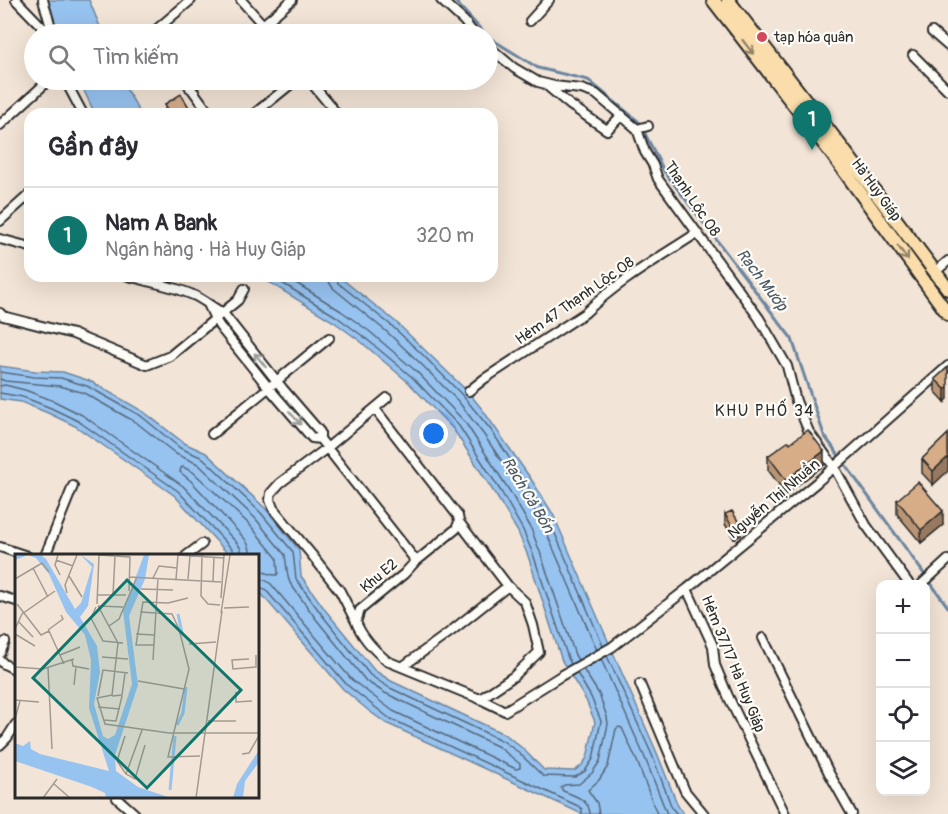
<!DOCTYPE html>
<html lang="vi">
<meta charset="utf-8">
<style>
:root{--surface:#fff;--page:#f2f2f3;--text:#2b2b33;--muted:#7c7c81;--line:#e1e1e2;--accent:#0f766e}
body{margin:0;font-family:Pangolin,sans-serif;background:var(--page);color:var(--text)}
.controls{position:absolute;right:18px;bottom:18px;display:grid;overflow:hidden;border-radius:12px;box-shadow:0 6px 24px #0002}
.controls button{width:54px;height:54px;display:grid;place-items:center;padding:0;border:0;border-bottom:2px solid var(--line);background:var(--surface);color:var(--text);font:30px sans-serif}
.you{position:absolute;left:434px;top:434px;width:21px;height:21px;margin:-15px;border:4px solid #fff;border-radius:50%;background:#1a73e8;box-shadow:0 0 0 9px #1a73e833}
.badge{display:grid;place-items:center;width:39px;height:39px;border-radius:50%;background:var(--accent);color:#fff;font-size:20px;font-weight:700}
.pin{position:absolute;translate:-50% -50px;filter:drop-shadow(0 2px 3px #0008)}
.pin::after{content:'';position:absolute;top:32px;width:21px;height:18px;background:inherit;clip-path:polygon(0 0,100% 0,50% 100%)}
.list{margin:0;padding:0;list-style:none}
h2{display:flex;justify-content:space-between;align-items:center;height:78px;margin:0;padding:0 24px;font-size:26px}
h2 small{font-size:20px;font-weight:400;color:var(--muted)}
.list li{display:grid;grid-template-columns:39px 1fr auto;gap:18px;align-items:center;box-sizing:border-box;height:96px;padding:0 24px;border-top:2px solid var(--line)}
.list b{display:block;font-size:22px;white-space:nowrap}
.list p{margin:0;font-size:20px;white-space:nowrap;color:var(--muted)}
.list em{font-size:20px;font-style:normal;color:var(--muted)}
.icon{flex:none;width:33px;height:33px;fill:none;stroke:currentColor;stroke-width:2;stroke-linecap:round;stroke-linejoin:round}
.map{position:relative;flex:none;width:948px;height:814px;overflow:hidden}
.search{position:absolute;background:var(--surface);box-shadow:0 6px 24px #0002;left:24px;top:24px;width:474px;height:66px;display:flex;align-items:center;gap:15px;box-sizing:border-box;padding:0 21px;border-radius:33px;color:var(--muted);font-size:22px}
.panel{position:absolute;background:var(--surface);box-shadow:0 6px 24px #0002;left:24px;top:108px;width:474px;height:174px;border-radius:18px}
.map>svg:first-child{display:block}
.water{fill:#97c3f0;stroke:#6c86a1;stroke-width:1.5}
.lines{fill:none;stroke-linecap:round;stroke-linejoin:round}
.shore{stroke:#56687a;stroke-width:1.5}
.stream{stroke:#6c86a1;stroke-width:3}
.street-casing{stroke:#2b2b2b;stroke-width:12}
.primary-casing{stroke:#2b2b2b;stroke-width:16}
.street{stroke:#fdfcf7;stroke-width:8}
.primary{stroke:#faddab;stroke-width:12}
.wall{fill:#b99575;stroke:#2b2b2b;stroke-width:1.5}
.shaded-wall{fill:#96795f;stroke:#2b2b2b;stroke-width:1.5}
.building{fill:#d7ad88;stroke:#2b2b2b;stroke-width:1.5}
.oneway{stroke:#92846b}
.oneway2{stroke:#9e9e9b}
.poi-dot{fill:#d1495b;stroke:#fdfcf7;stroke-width:2}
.labels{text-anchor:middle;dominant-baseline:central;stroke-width:4.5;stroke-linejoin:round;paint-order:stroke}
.poi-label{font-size:15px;fill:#2b2b2b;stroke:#fdfcf7;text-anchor:start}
.street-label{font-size:15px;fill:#2b2b2b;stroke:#fdfcf7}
.water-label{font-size:16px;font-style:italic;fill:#4b5966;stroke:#fdfcf7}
.neighbourhood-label{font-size:16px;letter-spacing:1.5px;fill:#2b2b2b;stroke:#fdfcf7}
.inset-river{fill:none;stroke:#97c3f0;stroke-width:3}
.inset-road{fill:none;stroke:#a29a92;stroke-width:1.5}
.view{fill:#0f766e;fill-opacity:0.15;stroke:#0f766e;stroke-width:3}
.inset-edge{fill:none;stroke:#2b2b2b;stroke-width:3}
</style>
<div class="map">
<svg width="948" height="814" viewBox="0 0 948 814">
<rect width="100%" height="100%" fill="#f2e4d6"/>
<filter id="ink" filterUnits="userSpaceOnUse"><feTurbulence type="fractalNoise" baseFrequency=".0167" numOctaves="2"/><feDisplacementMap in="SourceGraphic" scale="12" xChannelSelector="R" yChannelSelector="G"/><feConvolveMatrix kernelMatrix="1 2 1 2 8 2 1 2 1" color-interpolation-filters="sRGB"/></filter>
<g filter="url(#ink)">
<path class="water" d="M47,0h42l14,34h-46z
M79,80h42l20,34h-46z
M259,276h79l58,46 72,70 14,17 49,70 22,35 65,150 39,89 21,53 6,8h-102l-196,-91 -17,-12 -26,-22 -85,-99v-34h-28l-55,-60 -52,-37 -48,-33 -27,-13 -27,-11 -21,-3v-33l35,5 28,1 27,9 54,31 40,31 22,10 59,55 34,42 2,26 25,35 48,59 17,11 115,54 16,13 22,22 30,1 7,-5 6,-8 8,-36 -9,-22 -24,-39 -34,-105 -10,-24 -21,-35 -43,-67 -46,-48 -48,-41 -26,-19z"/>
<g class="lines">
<path class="shore" d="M271,276l66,41 27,20 48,40 47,49 43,67 21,37 10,24 35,104 3,6
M285,276l56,35 28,20 48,41 48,50 44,68 21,36 10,26 35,103 3,5
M329,276v6l4,6 54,44 32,30 39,39 26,34 57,85 56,130
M336,276l2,7 54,43 32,30 39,40 28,34 57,87 55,129
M0,372l34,5 27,1 26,8 54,30 39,32 23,10 58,55 32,39 3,27 26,36 48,60 18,12 115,54 15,11 25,24 32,1 10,-6 8,-12 8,-38 -10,-24 -14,-24
M0,379l5,2 55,5 24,7 53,30 39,31 22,10 57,54 30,37 3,22 2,6 26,36 50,62 19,12 114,54 21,17v4l-4,1 -123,-58 -41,-31 -81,-96 -6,-4h-7
M0,386l5,-1 20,5 29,11 28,14 101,71 55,58 3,5 1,7
M0,393l23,4 28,11 27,13 100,70 54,58 2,7
M251,556l-2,-10 -4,-7 -54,-58 -11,-9 1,-4 2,-1 10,5 56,52 28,34 1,15 -1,2c-6,1 -12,-4 -19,-4
M258,587l7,2 82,96 42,33 189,88 4,3v5
M607,656l45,99 20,53 5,6
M601,659l44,99 22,56
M583,669l16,25 8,23 1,7 -8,37 -8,12 -13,11 -15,1 -3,3 2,3c12,5 26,8 27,23
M599,814l-2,-11 -9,-13 11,-10 9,-14 8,-37 3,-2 3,1 15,33 20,53"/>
<path class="stream" d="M454,0l31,34
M488,37l50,31 50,12 51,42 25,49 128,168 32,96 124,172"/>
<defs>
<path id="street" d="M16,0l33,34
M43,0l10,34
M241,0l30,34
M441,0l23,21 10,13
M530,21l19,-21
M932,32l16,14
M160,34l-3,-5 34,-29
M252,34l40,-34
M488,46l26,22 24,14 16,4 27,3 15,5 41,35 8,23 8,13 5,14 101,139 28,48 9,35 13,31 25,35 32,58 43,59
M913,55l35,35
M65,80l18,34
M185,80l25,34
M309,80l28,34
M546,85l24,20 37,25 15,-15
M190,88l10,-8
M254,114l42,-34
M0,125l49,-45
M637,129l11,-3
M0,221l30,-27
M0,239l30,8
M935,272l13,-11
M128,276c22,6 45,10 65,19 10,4 20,13 30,18l60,76 37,43v7l93,118 1,6 -10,11 -44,36 -4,12c6,16 18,28 31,39l93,38 25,12 54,-34 53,-30 75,-58 129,-106 132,-117
M209,306l6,13 5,8 48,60 44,51 8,1
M0,313l3,3 70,18 74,31 23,-9 68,-56 6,-11
M469,391l15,-12 101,-66c33,-32 74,-55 112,-80
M375,409l83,107 1,6 -3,7 -42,34
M212,434l117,-96
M459,522l49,64 17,16 8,23 6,27 -25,24 -34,23
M0,547l27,9
M45,556l28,-70
M186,556l16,-12
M922,584l26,-24
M687,589l26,57 2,19 13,31 57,118
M0,596l16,5
M356,622l-16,-31 -28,-36 -39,-47 -3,-8 1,-7 9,-10 47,-35 60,-50
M763,638l66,135 23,41
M0,653l5,-11
M0,660l4,4 12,6
M402,667l48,-35 58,-46
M640,684l45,107 19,23
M0,745l7,-7 9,-14
M117,798l18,16"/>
<path id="primary" d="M713,0l119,154 116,160
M728,0l111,144 109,145"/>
</defs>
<use href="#street" class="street-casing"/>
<use href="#primary" class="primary-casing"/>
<use href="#street" class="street"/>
<use href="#primary" class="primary"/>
</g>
<path class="wall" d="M165,104l28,10h-28z
M948,367l-3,35 -10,-11v-12z
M948,434l-15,51 -11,-12v-14z
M790,443l34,22 -38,29 -18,-24v-14z
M897,500l46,25 -22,18 -24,-29z
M725,514l16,21 -7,4 -9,-15z"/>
<path class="shaded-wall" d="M948,387v12l-3,3v-13z
M824,451v14l-38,29v-14z
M948,457v14l-15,14v-14z
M943,511v14l-22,18v-13z
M741,526v9l-7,4v-9z"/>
<path class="building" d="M181,94l12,20h-22l-6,-10z
M948,367v20l-3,2 -10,-10z
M808,430l16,21 -38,29 -18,-24 21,-15 1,2z
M948,434v23l-15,14 -11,-12z
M918,482l25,29 -22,19 -24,-30z
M732,511l9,15 -7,4 -9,-16z"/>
<defs><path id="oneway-shaft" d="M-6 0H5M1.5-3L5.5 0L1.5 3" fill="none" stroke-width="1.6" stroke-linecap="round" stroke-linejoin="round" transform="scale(1.5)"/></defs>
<g class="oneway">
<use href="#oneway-shaft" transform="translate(748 47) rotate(52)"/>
<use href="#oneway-shaft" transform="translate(903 253) rotate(54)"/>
</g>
<g class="oneway2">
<use href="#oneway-shaft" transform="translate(260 360) rotate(-129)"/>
<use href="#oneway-shaft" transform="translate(295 418) rotate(49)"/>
</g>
</g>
<circle class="poi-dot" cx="762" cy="37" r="6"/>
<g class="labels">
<g class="poi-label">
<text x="774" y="37">tạp hóa quân</text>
</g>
<g class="street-label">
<text transform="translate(876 190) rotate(54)">Hà Huy Giáp</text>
<text transform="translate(692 199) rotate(56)">Thạnh Lộc 08</text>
<text transform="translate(575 301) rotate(-35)">Hẻm 47 Thạnh Lộc 08</text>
<text transform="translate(774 499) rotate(-40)">Nguyễn Thị Nhuần</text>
<text transform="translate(379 576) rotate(-40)">Khu E2</text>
<text transform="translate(733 664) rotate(68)">Hẻm 37/17 Hà Huy Giáp</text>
</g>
<g class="water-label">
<text transform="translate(762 280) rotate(53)">Rạch Mướp</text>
<text transform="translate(528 495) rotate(59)">Rạch Cả Bốn</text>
</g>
<g class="neighbourhood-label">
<text x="765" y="411">KHU PHỐ 34</text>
</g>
</g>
<g transform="translate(15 554)">
<rect width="244" height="244" fill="#f2e4d6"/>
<path d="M0,1h26l5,4 29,50 6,-6 11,-36 -11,-12 13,9 -6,42 -8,11 17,29 3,26 -6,32 9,32 5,3 7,-4 17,-51 -9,-73 21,-56h5l-4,24 -16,37 9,69 -23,70 1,16 22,16 33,11h-65l-1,-5 -13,-6 -77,-26v-18l8,3 7,-5 1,8 9,5 69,17 -20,-63 2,-48 -6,-25 -19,-23 -17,-38 -13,-16 -8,-3 -13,5zM244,196v12l-14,19 -2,17h-10l4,-14z" fill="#97c3f0"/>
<path class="inset-river" d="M163,60l4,19M162,171l6,-12 3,-26M155,236l5,-54"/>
<path class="inset-road" d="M43,1l-3,10 5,10M84,1l31,2 -1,34M163,1l46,3M187,1l-1,41 7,8 12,1M41,6l17,6M18,14l15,29M54,22l13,21M114,23l92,5M138,24l6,-12 18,2M0,25l27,-16 7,9M161,25l2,-24M173,25l2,-23M198,27l1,-24M126,35l32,1M52,39l-2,-8 12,-30M82,41h29M98,41l2,-39M206,44l3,-43M2,50l24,31 8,-4 15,33M82,50l2,-49M83,52l20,37 -6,52 -15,3 8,26 64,9h91M83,52l25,1M81,53l-5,11 12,23 20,2M209,54l25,-1M125,58l32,2 7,15 10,40 -21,88 32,-1M206,59l9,-58M3,67l15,16M94,72l10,-7 18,-42M0,75l7,-15 33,-23M33,76l15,-11 -2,-4M0,80l20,12M121,80l18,1M174,90l27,-2M139,91h-18l7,-43 25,1 20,-5M45,101l20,-8M87,103l26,2M234,105l-17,1 1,9 23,-2v-12M57,106l1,6 16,3M138,106l5,-82M0,113l28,2 31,-10M33,114l4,81M123,127l46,8M59,131l2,-18M221,138v10l16,-1M83,142l5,-26 25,3M97,142l10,-1 3,-22M0,146l24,2M83,153l22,2M0,165l5,-18M89,166l12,1 6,-25M193,167h28M127,176l-16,44 9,5 10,-34M110,182l-8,25 9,13M227,200l7,-1 11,-19M39,230l16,14M28,244l14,-19M181,244l26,-187"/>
<path class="view" d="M112,26l114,110 -94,98 -114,-110z"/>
<rect width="244" height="244" class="inset-edge"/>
</g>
</svg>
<div class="controls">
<button>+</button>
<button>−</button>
<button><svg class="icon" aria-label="locate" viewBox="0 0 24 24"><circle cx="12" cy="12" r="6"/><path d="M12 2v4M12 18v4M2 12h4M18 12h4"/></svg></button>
<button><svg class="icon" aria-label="layers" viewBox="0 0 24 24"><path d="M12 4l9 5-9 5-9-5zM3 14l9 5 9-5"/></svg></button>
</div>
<div class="you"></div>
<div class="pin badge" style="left:812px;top:150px">1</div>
<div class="search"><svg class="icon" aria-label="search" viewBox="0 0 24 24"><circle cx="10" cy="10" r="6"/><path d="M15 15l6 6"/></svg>Tìm kiếm</div>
<section class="panel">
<h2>Gần đây<small></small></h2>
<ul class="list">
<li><span class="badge">1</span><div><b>Nam A Bank</b><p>Ngân hàng · Hà Huy Giáp</p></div><em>320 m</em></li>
</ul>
</section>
</div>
